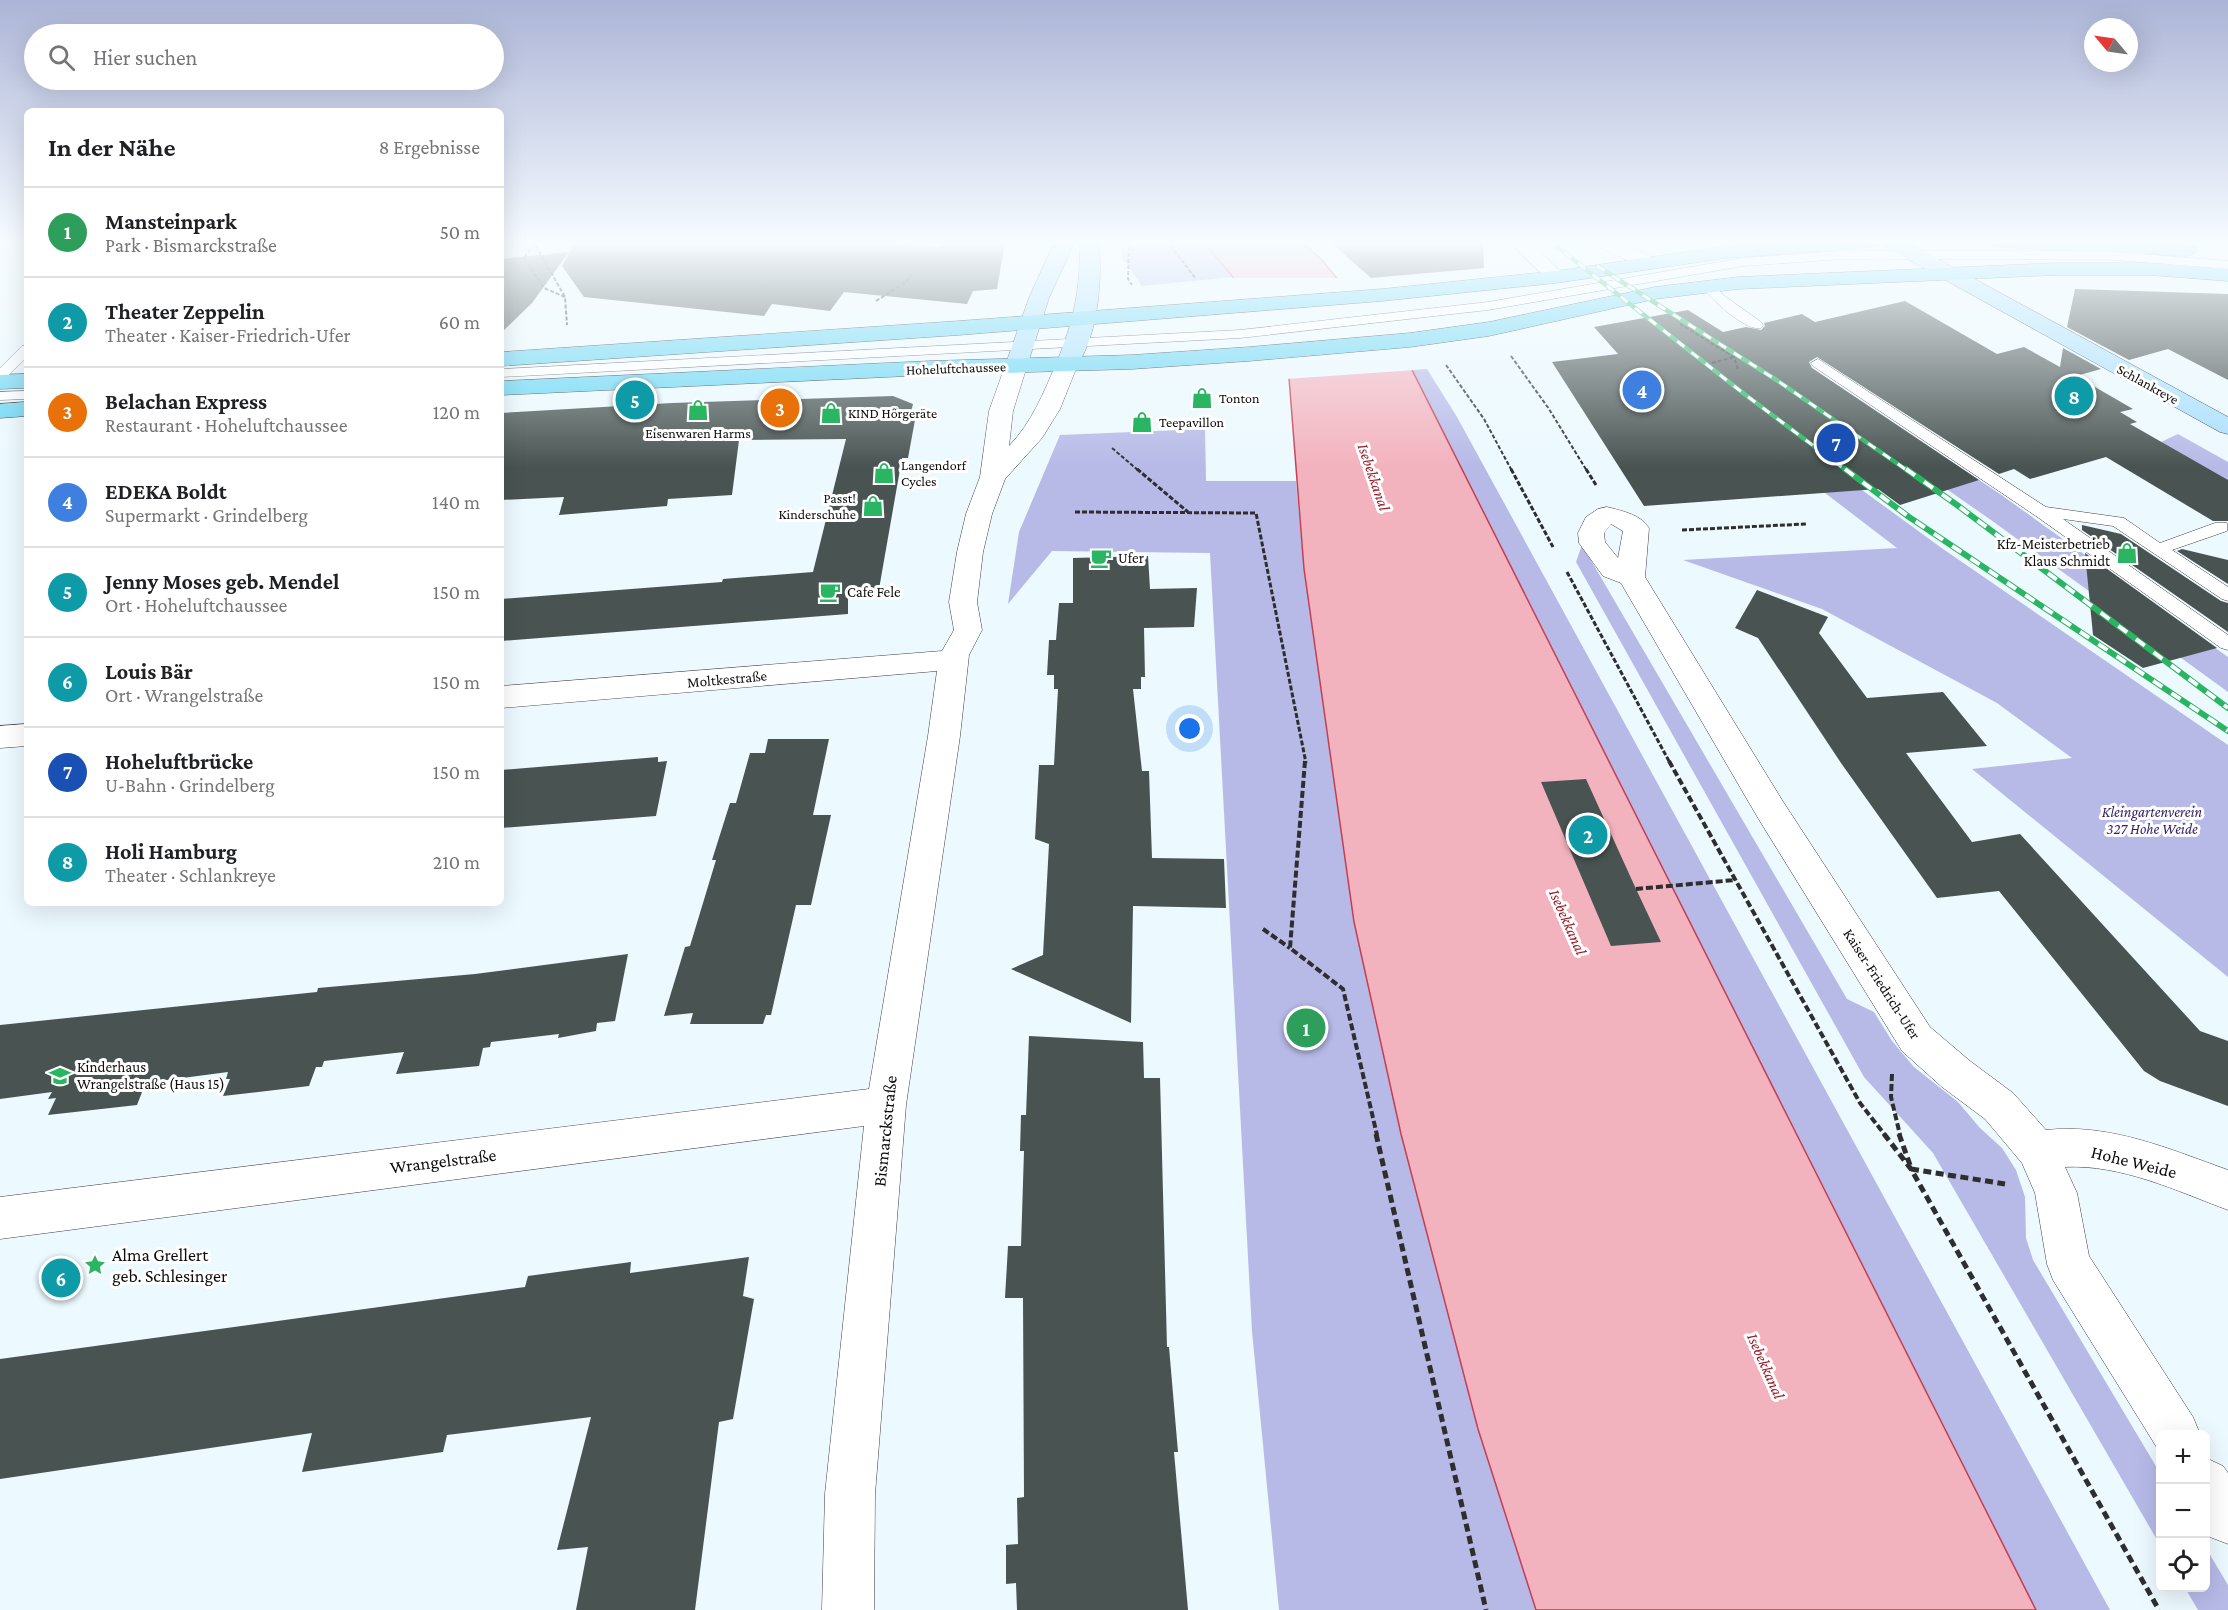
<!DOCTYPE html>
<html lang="de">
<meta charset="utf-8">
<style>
:root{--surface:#fff;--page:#f6f6f6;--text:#202124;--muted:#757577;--line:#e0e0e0;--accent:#246440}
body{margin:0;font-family:"Crimson Pro",serif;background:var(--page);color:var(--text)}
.controls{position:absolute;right:18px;bottom:18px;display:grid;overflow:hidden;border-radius:9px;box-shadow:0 6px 24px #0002}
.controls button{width:54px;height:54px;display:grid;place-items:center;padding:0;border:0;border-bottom:2px solid var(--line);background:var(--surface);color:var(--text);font:30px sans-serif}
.compass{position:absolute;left:2084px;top:18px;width:54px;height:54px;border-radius:50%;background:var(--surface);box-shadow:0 6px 24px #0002;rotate:299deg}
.you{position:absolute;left:1190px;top:729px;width:21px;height:21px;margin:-15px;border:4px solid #fff;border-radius:50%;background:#1a73e8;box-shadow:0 0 0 9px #1a73e833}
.badge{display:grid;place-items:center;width:39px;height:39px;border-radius:50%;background:var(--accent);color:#fff;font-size:20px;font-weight:700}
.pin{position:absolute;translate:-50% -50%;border:3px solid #fff;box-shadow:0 2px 6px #0006}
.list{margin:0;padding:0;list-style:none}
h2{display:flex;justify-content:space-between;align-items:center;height:78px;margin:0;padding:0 24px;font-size:26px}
h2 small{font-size:20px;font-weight:400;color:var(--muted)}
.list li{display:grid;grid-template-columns:39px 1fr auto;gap:18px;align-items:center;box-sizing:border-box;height:90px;padding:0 24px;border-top:2px solid var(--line)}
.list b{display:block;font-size:22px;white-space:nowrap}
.list p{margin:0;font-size:20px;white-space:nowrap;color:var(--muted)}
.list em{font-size:20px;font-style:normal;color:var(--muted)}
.icon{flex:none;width:33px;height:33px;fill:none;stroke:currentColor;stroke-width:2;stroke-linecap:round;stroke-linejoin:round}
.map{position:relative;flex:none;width:2228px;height:1610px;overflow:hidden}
.search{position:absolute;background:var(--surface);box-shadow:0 6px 24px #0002;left:24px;top:24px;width:480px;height:66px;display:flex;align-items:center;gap:15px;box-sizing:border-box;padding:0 21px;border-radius:33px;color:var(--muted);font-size:22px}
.panel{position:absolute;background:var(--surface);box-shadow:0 6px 24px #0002;left:24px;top:108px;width:480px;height:798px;border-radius:9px}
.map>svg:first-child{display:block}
.green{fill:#b7bae7}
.water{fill:#f3b3be;stroke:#c73d51;stroke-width:1.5}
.pier{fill:#ecf9fe}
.building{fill:#495452}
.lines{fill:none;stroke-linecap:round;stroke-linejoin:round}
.lane-casing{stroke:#3f3f3f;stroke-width:1}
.street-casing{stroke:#3f3f3f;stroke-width:1}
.secondary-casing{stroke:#2e2e2e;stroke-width:1}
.primary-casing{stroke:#1d1d1d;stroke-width:1}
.path-far3{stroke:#2e2e2e;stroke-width:2;stroke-dasharray:4 2;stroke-linecap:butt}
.path-far2{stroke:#2e2e2e;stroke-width:3;stroke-dasharray:5 2;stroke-linecap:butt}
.path-far1{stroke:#2e2e2e;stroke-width:4;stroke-dasharray:7 3;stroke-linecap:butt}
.path{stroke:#2e2e2e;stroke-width:5;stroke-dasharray:8 4.5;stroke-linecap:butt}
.lane{fill:#fff;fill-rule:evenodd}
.street{fill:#fff;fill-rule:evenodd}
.secondary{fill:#a9dffc;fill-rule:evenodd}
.primary{fill:#67d5f3;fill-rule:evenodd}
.rail-far1-casing{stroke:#2ab563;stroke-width:4.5}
.rail-casing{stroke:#2ab563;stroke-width:6}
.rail-far1{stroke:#fff;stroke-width:3;stroke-dasharray:9;stroke-linecap:butt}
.rail{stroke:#fff;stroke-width:4;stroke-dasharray:11;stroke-linecap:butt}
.labels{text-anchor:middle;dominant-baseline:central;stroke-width:6;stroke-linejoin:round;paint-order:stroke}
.far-street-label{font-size:14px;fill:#0c0c0c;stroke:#fff}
.far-poi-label{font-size:14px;fill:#0c0c0c;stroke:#fff;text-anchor:start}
.poi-label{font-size:15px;fill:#0c0c0c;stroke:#fff;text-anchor:start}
.street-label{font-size:15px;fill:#0c0c0c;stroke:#fff}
.park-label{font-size:15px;font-style:italic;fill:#301f60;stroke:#fff}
.water-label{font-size:16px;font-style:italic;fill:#981b28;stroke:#fff}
.near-street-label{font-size:18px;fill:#0c0c0c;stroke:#fff}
.near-poi-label{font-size:18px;fill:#0c0c0c;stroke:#fff;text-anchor:start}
</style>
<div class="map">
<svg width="2228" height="1610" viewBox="0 0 2228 1610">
<rect width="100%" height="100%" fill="#ecf9fe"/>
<path class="green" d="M1122,242h81l30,35 -91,9 -20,-29z
M1764,336l236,158 228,163v35l-237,-172 -197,-137z
M1427,369l30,48 653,1193h-74l-624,-1240z
M1744,404l199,145 285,196v232l-256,-208 100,-11 -75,-55 -175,-94 -139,-49 214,-12 -178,-136z
M1205,429l1,52h90l8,88 50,353 47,212 77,295 58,181h-257l-27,-279 -42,-778 -158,-2 -44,53 11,-72 41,-97z
M2178,434l50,28v21l-67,-41z
M1582,545l265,454 27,13 18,29 22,26 44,35 22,26 22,20 14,22 9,27 1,41 7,22 127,213v72l-227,-392 -69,-76 -288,-515z
M2206,1548l22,37v25h-30l-13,-22h21z"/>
<path class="water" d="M1203,242h99l20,18 90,110 624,1240h-500l-58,-181 -77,-295 -47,-212 -50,-353 -15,-191 -56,-101z"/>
<path class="pier" d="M1230,278h111l74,92 -129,9z"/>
<path class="building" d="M575,242h305l59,5 3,-5h63l-8,47 -24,2 -6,13 -123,-12 -14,19 -58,-7 -8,12 -180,-19 -22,-31z
M1330,242h153l1,26 -113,10z
M569,252l-37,51 -31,30v-74z
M2075,289l153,5v86l-60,-31 -39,11 -62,-33z
M1905,301l92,53 27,-7 36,20 3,-19 38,21 -25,7 57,33 -13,3 17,10 -7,2 98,56v41h-15l-107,-64 -76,22 -16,-10 -15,5 -182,-117 -8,5 3,6 167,112 -79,25 -22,-16 -234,17 -92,-144 66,-8 -24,-27 94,-17 35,22 23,-5 15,3 4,-4 -1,-3 38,-9 13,8z
M893,396l20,8 -4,16h6l-7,38h-6l-23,131h-31v25l-347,27v-42l221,-17 1,-3 90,-7 33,-133 -107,1 -7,55 -64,4 -1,7 -108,9 5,-18 -63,3v-87l171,-10z
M2082,525l39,9 100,67 7,2v29l-146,-102z
M2182,549l46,11v24l-51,-33z
M2085,553l132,95 -74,20 -50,-33z
M1148,556l2,33 47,-1 -3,39 -50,1 1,49h-4v12h-8l9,82h7l3,87 72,1 2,49 -93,-2 -2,117 -120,-54 32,-14 6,-111 -14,-5 4,-74h15l4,-76h-4v-14h-7l2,-35h7l3,-37h14v-45z
M1757,590l71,27 -9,16 48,65 76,-6 44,54 -81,7 66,89 48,-8 180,197 28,10v65l-68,-25 -16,-10 -145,-180 -62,7 -96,-135 -83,-125 -23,-10z
M768,739h61l-16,76h18l-20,90h-15l-25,110h-5l-3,9h-73l3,-11 -29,3 21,-69 5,-1 26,-86h-4l18,-57h6l14,-50h15z
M658,757v5l9,-1 -11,55 -155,12v-58z
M1586,779l50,110 25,53 -50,4 -70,-164z
M628,954l-13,67 -18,2 -1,8 -38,7 1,-4 -68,8 -1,5 -7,1 -4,18 -83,8 8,-22 -80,9 -2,6h-6l-7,19 -86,10 7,-17h-4l2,-7 -76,10 -2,5h-6l-7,18 -89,10 8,-17 -8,1 4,-7 -52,7v-74l317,-33 1,-4 157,-14z
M1029,1036l114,6 1,36h16l7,269h2l9,105h-4l14,158h-171l-1,-27 -10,1v-39l12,-1 -1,-46 7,-1 -1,-199h-18l3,-52h13l3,-95h-4l1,-36h5z
M749,1257l-6,39 11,3 -21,120 -14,3 -24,188h-119l12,-63 -31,3 34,-133 -144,18 -4,17 -141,20 10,-39 -312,46v-120l525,-72 3,-11 103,-14 -1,11z"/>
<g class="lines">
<defs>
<path id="lane" d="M1843,251h260l125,10v8l-125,-10h-260l-100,7 -255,44 -248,28 -739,39v-8l739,-39 248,-28 255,-44z
M1708,282l5,1 9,11 39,28 2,3 -2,3c-15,4 -51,-30 -60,-42z
M27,345v12l-22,22 -5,1v-12l22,-22z
M1818,359l228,148 78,11 36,25 55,-20h12v8l-55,19 56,37v14l-6,-2 -109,-73 -50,-7 165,116v15l-7,-2 -185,-132 -223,-150 -2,-3z
M27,391v8l-27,1v-8z"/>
<path id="street" d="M1508,241h21l37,36 -3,4h-14z
M1593,241h26l36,18 3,4 -3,4h-14l-46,-22z
M1067,357l8,2 3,5 -18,45 -18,29 -37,41 -13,35 -9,38 -6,50 5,28 -13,25 -9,81 -54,369 -31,389 -1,116h-52l3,-116 39,-368 -864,113v-42l869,-108 59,-353 9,-65 -436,37v-22l441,-35 12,-21 -5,-28 8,-50 9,-38 14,-37 9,-66 16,-45 3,-5 8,-2 8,2 3,5 -14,45 -4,35c23,-24 34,-52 47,-82l3,-5z
M1607,507c15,4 33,7 42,21l-4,49 137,223 148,227 40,34 43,32 33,37c64,-7 123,19 182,40v40c-51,-19 -107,-46 -163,-43l12,26 12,63 104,161 7,17h-40l-1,17 -106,-171 -6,-16 -12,-71 -13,-30 -37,-44 -43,-32 -40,-36 -144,-233 -137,-235 -18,-7 -24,-33 -1,-10 8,-16 12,-8zM1611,524l12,7 -5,27 -13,-16 -1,-9z
M27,724v22l-27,2v-22z
M2206,1458l17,8 5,7v71l-18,-7 -4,-8z"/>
<path id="secondary" d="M1055,241h20l-26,57 -22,68 -3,5 -8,2 -8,-2 -3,-5 24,-68z
M1079,241h20c3,41 0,93 -24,128l-8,2 -8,-2 -3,-5c17,-40 26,-79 23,-123z
M1880,241h25l323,176v17l-8,-2 -338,-187z"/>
<path id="primary" d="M1787,241h94l-2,4 -7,2 -145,11 -171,25 -174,18 -423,34 -458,31v-14l458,-31 423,-32 174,-18 171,-25z
M1989,241h163l42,5 3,4 -3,4 -7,2 -189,-9 -7,-2z
M2057,263h93l78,6v12l-78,-6h-93l-319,14 -83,10 -166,37 -79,11 -161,14 -117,8 -202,6 -429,20v-14l429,-20 202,-6 117,-8 161,-14 79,-11 166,-35 83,-10z
M27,374v14l-27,1v-14z
M27,402v14l-27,2v-14z"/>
</defs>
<use href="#lane" class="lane-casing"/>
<use href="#street" class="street-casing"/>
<use href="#secondary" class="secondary-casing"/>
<use href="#primary" class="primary-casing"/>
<path class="path-far3" d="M533,241l32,56 2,28
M1129,241l-1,38 4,6
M1167,241l29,38
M534,244l-10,14 20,30 21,9
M932,246l4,-5
M876,301l30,-19 5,-7
M1680,324l54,33 4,13
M1511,356l38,53 38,62
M1712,363l22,-6
M1446,365l38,54 28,52
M1112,448l27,23"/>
<path class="path-far2" d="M1137,469l51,43
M1511,469l42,78
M1586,469l10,16
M1075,512l181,1 50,250
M1682,530l124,-6
M1567,572l103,191"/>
<path class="path-far1" d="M1305,761l-15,187 53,41 34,146
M1669,761l191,342 25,32
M1636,889l99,-9
M1263,929l27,19
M1892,1074l-1,23 9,38"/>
<path class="path" d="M1376,1134l110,476
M1884,1134l27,35 248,441
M1899,1134l11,31
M1911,1169l94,15"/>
<use href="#lane" class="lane"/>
<use href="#street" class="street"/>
<use href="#secondary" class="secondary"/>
<use href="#primary" class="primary"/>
<defs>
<path id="rail-far1" d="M1550,241l193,152 104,78
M1597,266l181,115 130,90"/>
<path id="rail" d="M1845,469l64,48 319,214
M1906,469l51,36 271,203"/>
</defs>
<use href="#rail-far1" class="rail-far1-casing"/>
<use href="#rail" class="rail-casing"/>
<use href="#rail-far1" class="rail-far1"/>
<use href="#rail" class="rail"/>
</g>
<linearGradient id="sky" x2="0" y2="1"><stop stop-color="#acb4d7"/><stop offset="0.52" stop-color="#f6fcff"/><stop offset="1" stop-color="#f6fcff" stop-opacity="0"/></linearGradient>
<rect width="2228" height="467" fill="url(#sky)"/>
<defs>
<symbol id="shop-bare" viewBox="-9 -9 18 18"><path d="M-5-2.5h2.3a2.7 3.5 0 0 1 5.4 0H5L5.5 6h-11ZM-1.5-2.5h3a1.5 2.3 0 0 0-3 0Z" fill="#2ab563" stroke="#fff" stroke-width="2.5" paint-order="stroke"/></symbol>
<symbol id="cafe-bare" viewBox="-9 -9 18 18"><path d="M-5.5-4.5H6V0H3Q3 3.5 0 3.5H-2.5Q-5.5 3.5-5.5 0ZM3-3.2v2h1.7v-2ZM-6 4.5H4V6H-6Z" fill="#2ab563" stroke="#fff" stroke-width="2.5" paint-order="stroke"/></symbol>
<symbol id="school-bare" viewBox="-9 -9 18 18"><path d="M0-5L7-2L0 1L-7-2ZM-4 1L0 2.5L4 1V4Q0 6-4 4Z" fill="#2ab563" stroke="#fff" stroke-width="2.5" paint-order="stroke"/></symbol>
<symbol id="sight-bare" viewBox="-9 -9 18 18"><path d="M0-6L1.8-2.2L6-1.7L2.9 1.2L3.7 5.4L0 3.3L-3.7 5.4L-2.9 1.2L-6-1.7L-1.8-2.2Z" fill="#2ab563" stroke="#fff" stroke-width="2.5" paint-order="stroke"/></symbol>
</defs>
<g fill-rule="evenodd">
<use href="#shop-bare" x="1187" y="383" width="30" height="30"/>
<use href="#shop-bare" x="683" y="395" width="30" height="30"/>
<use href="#shop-bare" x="816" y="398" width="30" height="30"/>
<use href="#shop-bare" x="1127" y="407" width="30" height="30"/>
<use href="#shop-bare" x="869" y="458" width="30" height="30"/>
<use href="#shop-bare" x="858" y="491" width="30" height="30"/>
<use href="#shop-bare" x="2112" y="538" width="30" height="30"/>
<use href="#cafe-bare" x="1086" y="543" width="30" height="30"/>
<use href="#cafe-bare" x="815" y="577" width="30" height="30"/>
<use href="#school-bare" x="45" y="1061" width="30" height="30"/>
<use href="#sight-bare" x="80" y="1250" width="30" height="30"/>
</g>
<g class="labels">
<g class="far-street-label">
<text transform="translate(956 368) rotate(-2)">Hoheluftchaussee</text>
<text transform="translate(2148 384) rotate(29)">Schlankreye</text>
</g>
<g class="far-poi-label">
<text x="1219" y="398">Tonton</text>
<text x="848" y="413">KIND Hörgeräte</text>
<text x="1159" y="422">Teepavillon</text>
<text x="698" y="433" text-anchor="middle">Eisenwaren Harms</text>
<text x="901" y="465">Langendorf<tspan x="901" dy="16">Cycles</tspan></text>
<text x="856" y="498" text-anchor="end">Passt!<tspan x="856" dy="16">Kinderschuhe</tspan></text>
</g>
<g class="poi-label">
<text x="2110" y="544" text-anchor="end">Kfz-Meisterbetrieb<tspan x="2110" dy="17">Klaus Schmidt</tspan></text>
<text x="1118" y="558">Ufer</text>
<text x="847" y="592">Cafe Fele</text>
<text x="77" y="1067">Kinderhaus<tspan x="77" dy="17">Wrangelstraße (Haus 15)</tspan></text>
</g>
<g class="street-label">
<text transform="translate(727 679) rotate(-5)">Moltkestraße</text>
<text transform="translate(1882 984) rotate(57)">Kaiser-Friedrich-Ufer</text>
</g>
<g class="park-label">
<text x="2152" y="812">Kleingartenverein<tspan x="2152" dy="17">327 Hohe Weide</tspan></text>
</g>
<g class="water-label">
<text transform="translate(1374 477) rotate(71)">Isebekkanal</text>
<text transform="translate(1568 922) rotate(66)">Isebekkanal</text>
<text transform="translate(1766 1366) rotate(66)">Isebekkanal</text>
</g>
<g class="near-street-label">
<text transform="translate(885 1131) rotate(-84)">Bismarckstraße</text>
<text transform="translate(443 1161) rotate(-7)">Wrangelstraße</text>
<text transform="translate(2134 1162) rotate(14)">Hohe Weide</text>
</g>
<g class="near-poi-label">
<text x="112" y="1255">Alma Grellert<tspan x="112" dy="21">geb. Schlesinger</tspan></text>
</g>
</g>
</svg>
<div class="controls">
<button>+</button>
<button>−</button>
<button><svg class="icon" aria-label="locate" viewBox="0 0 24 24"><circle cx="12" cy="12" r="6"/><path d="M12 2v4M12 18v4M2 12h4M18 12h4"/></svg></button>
</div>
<svg class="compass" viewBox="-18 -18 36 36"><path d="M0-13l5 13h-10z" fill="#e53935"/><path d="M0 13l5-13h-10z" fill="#757577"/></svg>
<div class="you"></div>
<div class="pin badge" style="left:1306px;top:1028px;background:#2e9e5b">1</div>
<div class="pin badge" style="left:1588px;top:835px;background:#0f9aa8">2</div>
<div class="pin badge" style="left:780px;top:408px;background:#e8710a">3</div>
<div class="pin badge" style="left:1642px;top:390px;background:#3f7fe0">4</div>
<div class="pin badge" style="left:635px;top:400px;background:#0f9aa8">5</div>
<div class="pin badge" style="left:61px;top:1278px;background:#0f9aa8">6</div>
<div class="pin badge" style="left:1836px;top:443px;background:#1a4fb4">7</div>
<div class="pin badge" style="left:2074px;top:396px;background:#0f9aa8">8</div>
<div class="search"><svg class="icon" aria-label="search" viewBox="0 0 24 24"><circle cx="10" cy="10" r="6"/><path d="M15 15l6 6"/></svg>Hier suchen</div>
<section class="panel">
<h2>In der Nähe<small>8 Ergebnisse</small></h2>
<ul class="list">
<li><span class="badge" style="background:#2e9e5b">1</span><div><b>Mansteinpark</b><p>Park · Bismarckstraße</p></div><em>50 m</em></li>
<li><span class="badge" style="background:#0f9aa8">2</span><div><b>Theater Zeppelin</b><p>Theater · Kaiser-Friedrich-Ufer</p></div><em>60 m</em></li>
<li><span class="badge" style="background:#e8710a">3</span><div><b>Belachan Express</b><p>Restaurant · Hoheluftchaussee</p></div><em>120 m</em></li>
<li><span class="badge" style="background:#3f7fe0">4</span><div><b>EDEKA Boldt</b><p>Supermarkt · Grindelberg</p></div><em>140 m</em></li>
<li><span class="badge" style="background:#0f9aa8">5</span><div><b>Jenny Moses geb. Mendel</b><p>Ort · Hoheluftchaussee</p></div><em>150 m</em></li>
<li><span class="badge" style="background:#0f9aa8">6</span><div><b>Louis Bär</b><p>Ort · Wrangelstraße</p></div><em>150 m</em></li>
<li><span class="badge" style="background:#1a4fb4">7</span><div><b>Hoheluftbrücke</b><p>U-Bahn · Grindelberg</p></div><em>150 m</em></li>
<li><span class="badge" style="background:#0f9aa8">8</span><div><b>Holi Hamburg</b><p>Theater · Schlankreye</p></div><em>210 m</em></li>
</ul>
</section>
</div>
